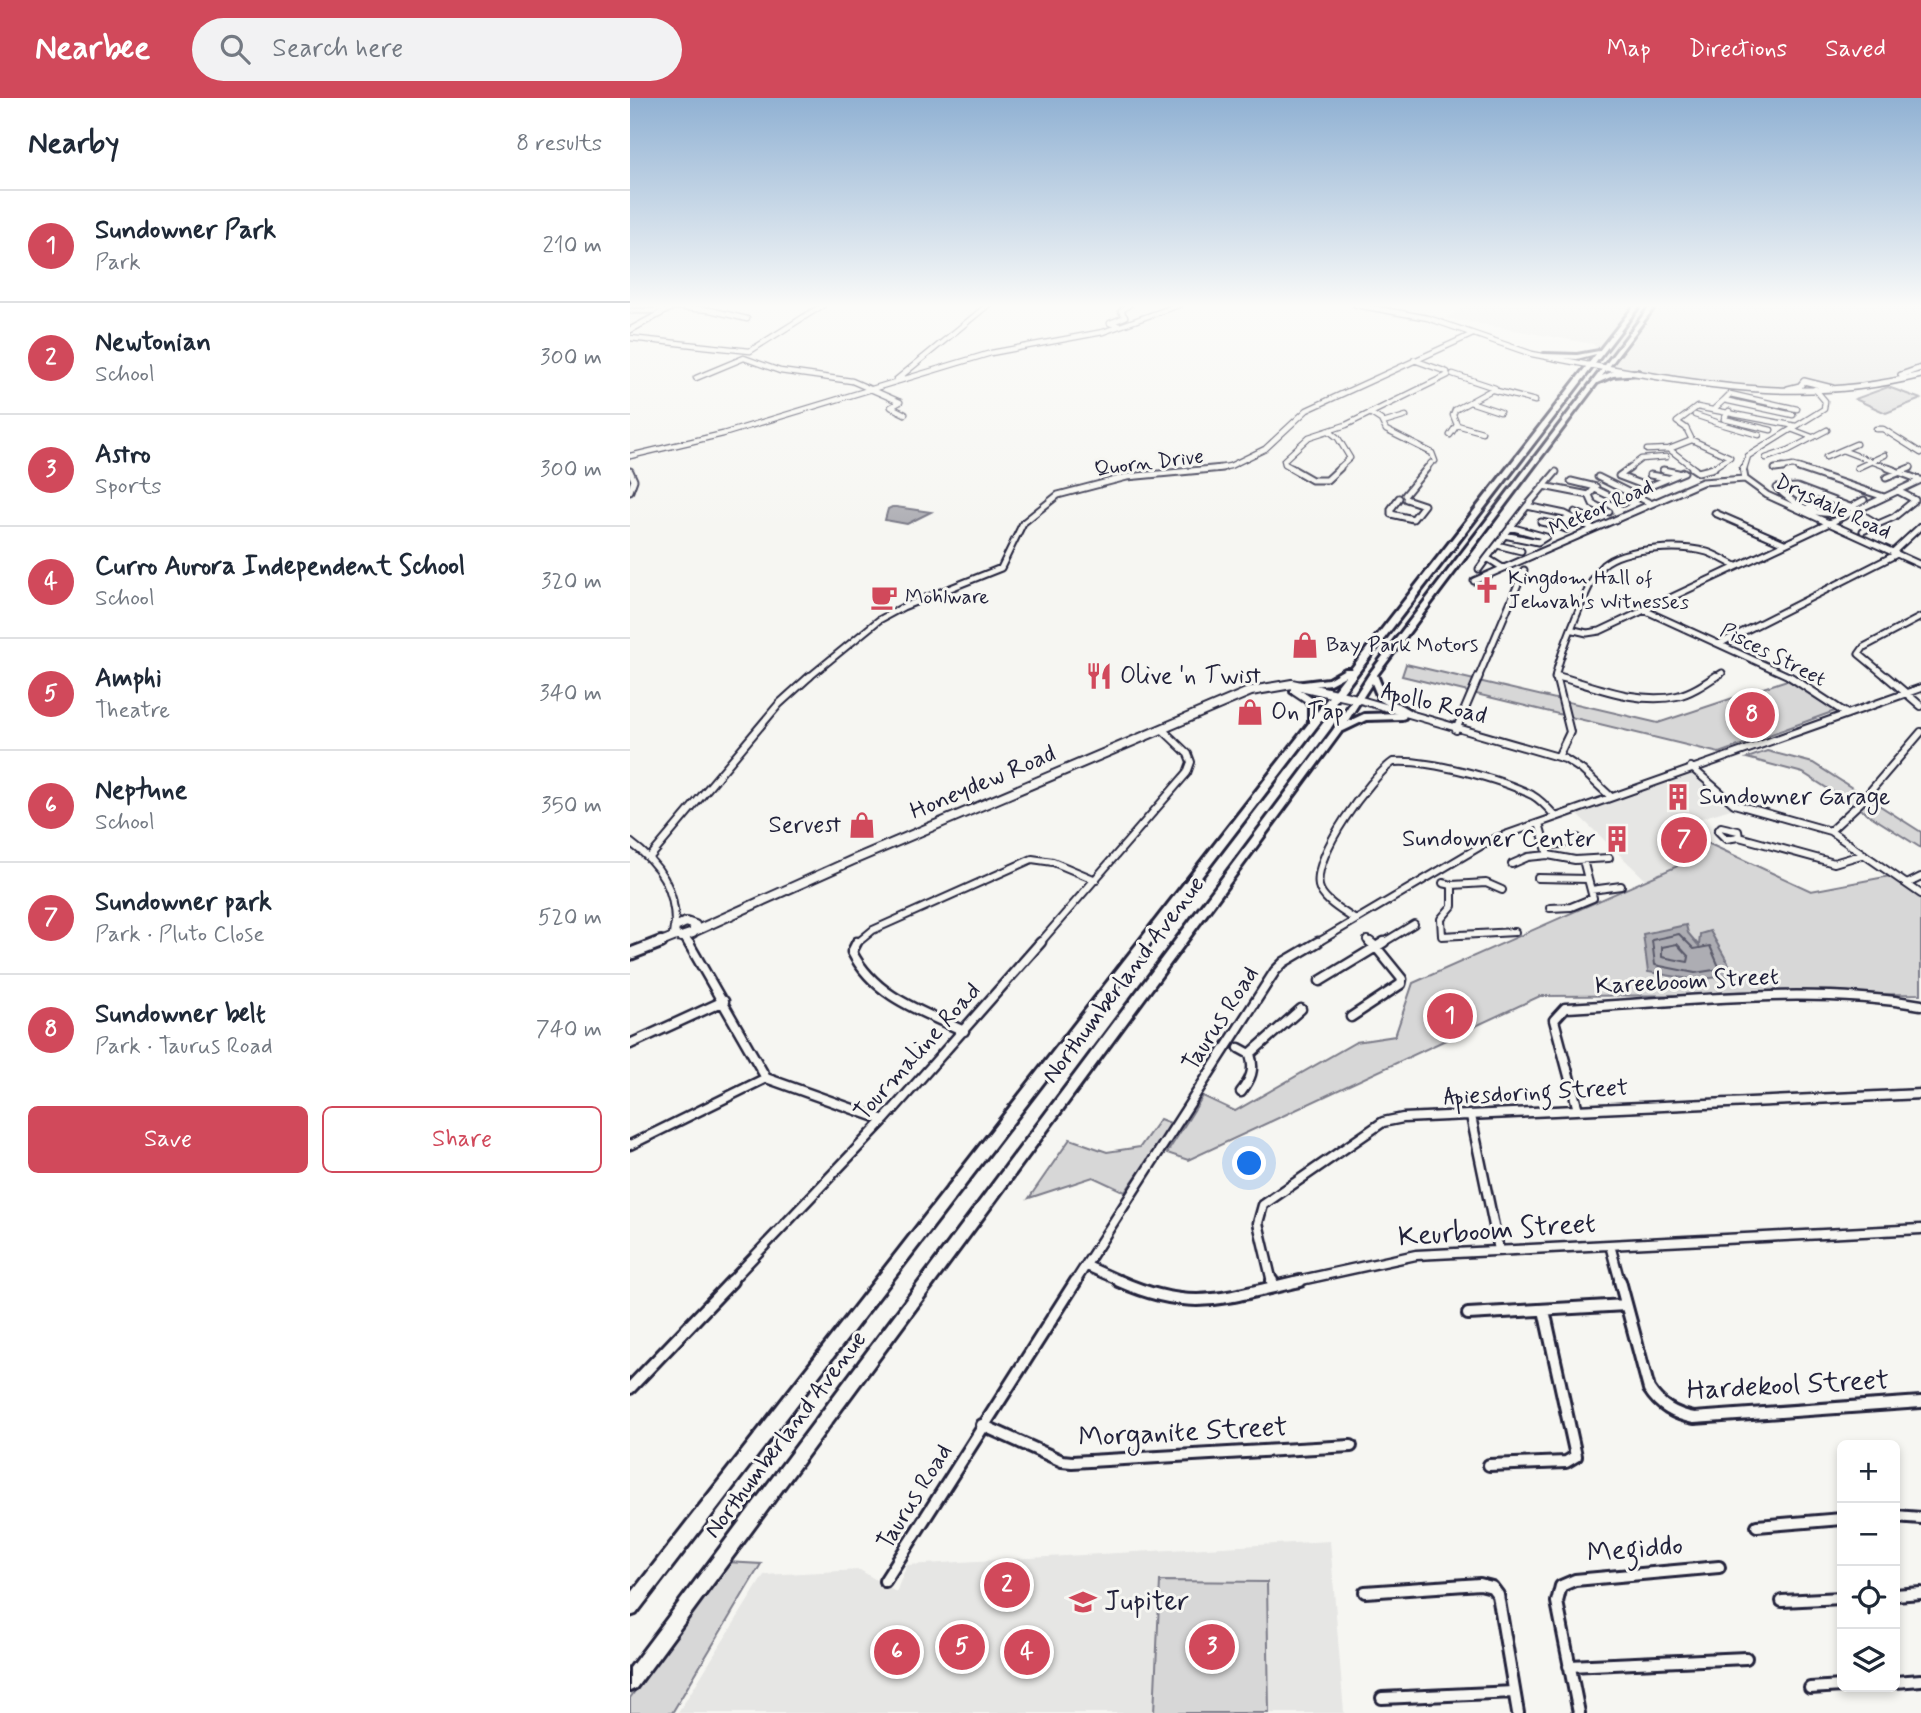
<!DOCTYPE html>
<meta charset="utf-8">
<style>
:root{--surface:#fff;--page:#f2f2f3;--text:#1f2937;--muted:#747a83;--line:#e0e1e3;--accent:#d1495b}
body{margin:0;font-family:Mynerve,sans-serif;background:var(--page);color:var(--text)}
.controls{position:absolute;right:21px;bottom:21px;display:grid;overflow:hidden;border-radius:10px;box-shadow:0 4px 10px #0003}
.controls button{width:63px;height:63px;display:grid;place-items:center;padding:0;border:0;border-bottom:2px solid var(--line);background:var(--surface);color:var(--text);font:35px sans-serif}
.you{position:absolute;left:620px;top:1066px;width:24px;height:24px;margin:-18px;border:5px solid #fff;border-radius:50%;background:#1a73e8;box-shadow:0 0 0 10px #1a73e833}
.badge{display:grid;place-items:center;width:46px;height:46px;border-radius:50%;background:var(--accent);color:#fff;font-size:23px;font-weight:700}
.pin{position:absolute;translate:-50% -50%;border:4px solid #fff;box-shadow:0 2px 7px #0006}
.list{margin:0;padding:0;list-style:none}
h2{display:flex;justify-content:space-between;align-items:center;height:91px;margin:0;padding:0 28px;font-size:30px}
h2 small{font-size:23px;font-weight:400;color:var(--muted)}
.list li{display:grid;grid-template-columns:46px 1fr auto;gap:21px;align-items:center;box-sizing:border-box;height:112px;padding:0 28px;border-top:2px solid var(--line)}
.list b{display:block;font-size:26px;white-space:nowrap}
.list p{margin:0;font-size:23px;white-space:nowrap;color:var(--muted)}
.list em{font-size:23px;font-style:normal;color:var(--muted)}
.actions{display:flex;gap:14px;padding:21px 28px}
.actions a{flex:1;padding:16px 0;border:2px solid var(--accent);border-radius:10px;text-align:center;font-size:24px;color:var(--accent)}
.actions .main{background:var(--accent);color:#fff}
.icon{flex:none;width:38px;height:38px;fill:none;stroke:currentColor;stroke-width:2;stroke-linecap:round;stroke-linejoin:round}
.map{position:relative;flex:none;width:1291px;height:1615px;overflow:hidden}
header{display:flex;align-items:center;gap:42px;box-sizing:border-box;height:98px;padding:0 35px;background:var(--accent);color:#fff}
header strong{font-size:33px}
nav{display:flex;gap:38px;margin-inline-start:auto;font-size:24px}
.search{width:490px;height:63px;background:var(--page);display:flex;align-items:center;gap:18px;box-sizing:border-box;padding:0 24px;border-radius:38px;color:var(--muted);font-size:26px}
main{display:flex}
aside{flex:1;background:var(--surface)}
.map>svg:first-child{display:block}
.built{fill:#e6e6e4}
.green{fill:#d7d7d7;stroke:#7c7c89;stroke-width:2}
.water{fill:#adadb3;stroke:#757583;stroke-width:2}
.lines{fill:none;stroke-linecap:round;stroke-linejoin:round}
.shore{stroke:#5a5a6b;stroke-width:2}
.minor-far4-casing{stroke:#22223b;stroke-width:7}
.minor-far3-casing{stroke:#22223b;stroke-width:9}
.minor-far2-casing{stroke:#22223b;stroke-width:10}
.minor-far1-casing{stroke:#22223b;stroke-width:13}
.minor-casing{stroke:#22223b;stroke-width:16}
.tertiary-far2-casing{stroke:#22223b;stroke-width:8}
.tertiary-far1-casing{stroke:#22223b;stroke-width:12}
.tertiary-casing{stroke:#22223b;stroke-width:16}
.secondary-casing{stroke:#22223b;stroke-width:6}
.minor-far4{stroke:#f6f6f2;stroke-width:4.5}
.minor-far3{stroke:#f6f6f2;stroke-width:5}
.minor-far2{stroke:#f6f6f2;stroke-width:6}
.minor-far1{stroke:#f6f6f2;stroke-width:8}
.minor{stroke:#f6f6f2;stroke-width:10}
.tertiary-far2{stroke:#f6f6f2;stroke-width:5}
.tertiary-far1{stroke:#f6f6f2;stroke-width:8}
.tertiary{stroke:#f6f6f2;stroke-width:10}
.secondary{fill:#f6f6f2;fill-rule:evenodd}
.labels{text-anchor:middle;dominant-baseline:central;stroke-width:6;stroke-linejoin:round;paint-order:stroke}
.far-street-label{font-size:21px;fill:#22223b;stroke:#f6f6f2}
.far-poi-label{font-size:21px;fill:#22223b;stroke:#f6f6f2;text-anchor:start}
.poi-label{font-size:24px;fill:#22223b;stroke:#f6f6f2;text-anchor:start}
.street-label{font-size:24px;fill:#22223b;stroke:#f6f6f2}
.near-street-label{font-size:28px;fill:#22223b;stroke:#f6f6f2}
.near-poi-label{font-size:28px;fill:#22223b;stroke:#f6f6f2;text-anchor:start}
</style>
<header>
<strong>Nearbee</strong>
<div class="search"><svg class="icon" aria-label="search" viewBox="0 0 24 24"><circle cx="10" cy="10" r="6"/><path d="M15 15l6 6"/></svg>Search here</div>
<nav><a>Map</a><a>Directions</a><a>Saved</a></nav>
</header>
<main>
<aside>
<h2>Nearby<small>8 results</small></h2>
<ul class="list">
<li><span class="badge">1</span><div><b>Sundowner Park</b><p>Park</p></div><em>210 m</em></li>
<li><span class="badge">2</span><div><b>Newtonian</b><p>School</p></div><em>300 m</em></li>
<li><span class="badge">3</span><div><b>Astro</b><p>Sports</p></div><em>300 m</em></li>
<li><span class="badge">4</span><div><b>Curro Aurora Independent School</b><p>School</p></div><em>320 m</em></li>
<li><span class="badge">5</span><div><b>Amphi</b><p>Theatre</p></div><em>340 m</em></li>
<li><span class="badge">6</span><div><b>Neptune</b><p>School</p></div><em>350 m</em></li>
<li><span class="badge">7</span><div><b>Sundowner park</b><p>Park · Pluto Close</p></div><em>520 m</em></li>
<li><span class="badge">8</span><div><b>Sundowner belt</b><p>Park · Taurus Road</p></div><em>740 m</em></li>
</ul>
<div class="actions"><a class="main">Save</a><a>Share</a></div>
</aside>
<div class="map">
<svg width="1291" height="1615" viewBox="0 0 1291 1615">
<rect width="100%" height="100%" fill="#f6f6f2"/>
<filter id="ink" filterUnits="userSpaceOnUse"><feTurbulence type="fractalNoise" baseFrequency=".0143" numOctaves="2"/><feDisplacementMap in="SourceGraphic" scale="14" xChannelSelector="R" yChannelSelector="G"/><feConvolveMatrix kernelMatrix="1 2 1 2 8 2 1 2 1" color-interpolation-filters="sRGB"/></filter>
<g filter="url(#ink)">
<path class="built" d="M836,207h455v60l-36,14 -34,6 -52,3 -61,-3 -127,-20 -18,-21 -147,-26z
M1065,672l42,37 -77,24 30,30 -44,19 -71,-68z
M700,1443l14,172h-666l86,-138 96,-5 36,22 11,-27z"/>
<path class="green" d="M1258,289l33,12 -35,14 -31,-14z
M776,566l252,59 129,-43 56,28 -124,45 -317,-77z
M1137,653l46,12 108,69v16l-118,-75 -56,-15z
M1043,729l138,64 79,-15 31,20v98l-381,2 -352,164 -21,-7 36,-57 32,15 121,-69 39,-6 18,-53 276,-122 -29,-30z
M530,1021l13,5 -48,68 -32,-15 -64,21 41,-59 37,13 33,-5z
M96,1464l35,2 -89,149h-42v-15z
M530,1483l107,1 2,131h-115z"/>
<path class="water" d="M262,409h4l35,5 -24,12 -22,-4 3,-11z
M1056,827l2,8 11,13 1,-12 10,-3 25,44 -40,5 -47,-8 -5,-38z"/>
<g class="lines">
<path class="shore" d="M1049,836l15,15 16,-3 10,23 -25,4 -40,-8 -3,-25z
M1047,846l12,13 -1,5 -26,-5v-10z"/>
<defs>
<path id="minor-far4" d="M726,207l72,13 104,36 57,11
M42,209l38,3 37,9
M0,213h23l15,-6
M489,228l-9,-3 15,-6 -4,-6 8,-6
M0,240l120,13 73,-46
M784,262l33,12
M66,280l48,-20 36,13 72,10 48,21
M266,282l92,-75
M863,292l42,11
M1094,302l6,-6 67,15
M270,304l-9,5 14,7
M840,304l30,10
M1085,310l9,-8 69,15
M1099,313l-5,8 47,11
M740,315l11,7 5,10 46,23 3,8
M1065,317l21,7
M1084,324l45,13
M753,325l23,-7
M827,327l25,7
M1161,331l21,8
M1246,331h7l38,24
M699,333l9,7 12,20 -12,11
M820,337l7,-10 -4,-10 2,-5 40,-22 -42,-14
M1062,342l-6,-12 -9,-6 20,-15 99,19
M1039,351l26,20
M1039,351l23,-9 38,17 -19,12
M1017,352l22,-1
M1212,352l14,-6
M0,358l93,-22 268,-81 112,-21 76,-27
M1196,359l16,-7 50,19
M1136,360l23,-8 38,-20
M1227,370l28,-13
M585,371l15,-3 35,-17 42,-39 166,-76
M664,371l-9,-5 -1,-4 25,-23 37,-12 102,-50
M796,371l5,-6
M998,371l13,-10 25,-2
M1114,371l4,-13 76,-47 1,-8 -10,-12
M1145,371l18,-3 10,3
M1276,371l5,-2"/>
<path id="minor-far3" d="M661,370l21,12h15l13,-12
M1000,370l-11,8 29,11 36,-15
M1062,370l6,4 16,-4
M1113,370l2,11 22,16 154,70
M1168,370l86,29
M1258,370l32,12
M1145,371l8,-1
M1033,372l15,3
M0,373l4,9 -4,11
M1020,377l17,3
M968,379l52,26
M1256,380l24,-10
M941,383l25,6 -7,8
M913,388l46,9 4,9 16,8
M1167,389l53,20h1c-28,15 -53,1 -74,-19z
M965,391l29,14
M775,397l22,-27
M769,400l-8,11v5l22,5 11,-14 -18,-6
M897,408l29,-34
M1179,409l19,-1
M1221,409l6,3
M1221,409l13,-7
M1226,413l22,13 -15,7
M945,414l9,4 -8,4
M1085,415l69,30
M911,424l15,3 15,-8
M1248,426l16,-7 21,-17 -17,-9
M926,427l10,4
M874,437l34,7 8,-5 -36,-10
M867,447l24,6
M1263,454l28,-26
M873,470l-16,-10 40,-52 38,8 27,14
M849,471l8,-11
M844,483l228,-99 43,-3
M1014,512l149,68
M944,532l13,3 13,-2 321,-151
M1089,546l178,-90
M926,578l7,2
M178,580l71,-58 24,-13 98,-39 22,-45 35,-28 69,-18 96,-9
M848,580l46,-108
M925,580c4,-21 34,-100 48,-113 21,-18 78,-20 104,-13 10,3 20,10 29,14
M1084,580l8,-5
M1258,580l-29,-24 5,-7 57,-30"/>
<path id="minor-far2" d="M926,578l14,56 -12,25
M927,578c37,10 81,29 120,20 14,-3 27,-12 39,-20
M1159,578l58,38
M1256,578l35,30
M727,601l208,60 17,11 28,26
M826,632l23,-54
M1061,669l43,37 96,27 91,63
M1091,729l17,4 1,6 -13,2 -8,-8z
M1200,733l31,-29 60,-70
M1109,739l95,26 27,-8
M0,744c30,22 46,47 45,85
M915,747l17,-1 16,-6
M918,757l27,5 34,-2
M21,758l128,-152 31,-28
M882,766l16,-7 20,-2 -9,-32
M908,780l50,1
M813,785l9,2v21l-11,13 1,17 73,-4
M1277,786l14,-7
M822,787l34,-2 16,7
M961,792l30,-4
M920,810l21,-1 22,-9 -10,-38
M724,821c-11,-8 -32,-19 -35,-33 -6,-31 50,-107 74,-124 34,-3 108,17 139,33 9,5 17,14 24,22
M51,839l10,7
M737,842l5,4
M226,846l17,-14 159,-71 21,3 43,18
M409,846l148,-171 4,-11 -3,-8 -25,-24
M685,846l176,-104 430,-152
M751,846l33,-20"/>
<path id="minor-far1" d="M58,844l78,136 118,42
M227,844l-5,10c23,45 69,59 112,79
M740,844l6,5 8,-5
M690,883l56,-34 26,32 -1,5 -50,33
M0,946l94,-43
M609,950l11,6c5,16 1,25 -9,38
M620,956l51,-45
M948,1012l-24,-90 11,-12c116,-6 241,-23 356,-3
M841,1018l28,134
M0,1047l136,-67
M980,1147l10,37
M457,1168l36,16
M100,1184l154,-162 157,-178
M445,1184l200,-311 9,-9 34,-20
M642,1184l-14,-59 5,-18 120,-83 20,-4 518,-24
M662,1184l124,-27 505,-26"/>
<path id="minor" d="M489,1183c74,33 107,16 181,0
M642,1183l1,5
M990,1183l29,108c11,17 25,25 45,29l227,-16
M838,1216l158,-9
M0,1290l102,-107
M352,1327l80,36 10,1 279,-16
M859,1367l77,-3 10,-6 -32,-146
M1265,1418l26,2
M1127,1428l85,-7
M255,1483l191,-300
M735,1494l115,-8 12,3 6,8 20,118
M1265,1497l26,-2
M1152,1503l60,-3
M939,1568l177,-8
M1265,1584l26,-2
M1180,1590l32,-2
M752,1600l132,-6
M949,1615l-22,-111 4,-16 14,-6 144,-13"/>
<path id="tertiary-far2" d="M0,232l46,-25
M959,267c118,20 212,40 332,10
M1271,277l20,-7
M1158,291l12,-3 4,-5 28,7"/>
<path id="tertiary-far1" d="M56,824l9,3 -2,8 -12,4 -7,-2 1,-8z
M65,833l158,-71 398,-169 41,-7 65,15
M26,846l20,-8"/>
<path id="tertiary" d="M0,856l31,-12"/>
<path id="secondary" d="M1005,207h5l-1004,1309 -6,2v-21l679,-872v-19l-18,-12v-4h6l19,13 1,11 28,-36 -15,8 -32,4 -4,-3 1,-2 33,-4 17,-10h6l245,-315 -19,5 -31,-2 -3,-2 1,-1 33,1 22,-4z
M1021,207h5l-54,71 10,-4 26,-1 3,2 -1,1 -27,2 -16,7 -220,292 9,22 25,14v4h-5l-1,3 -3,1 -36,1 -25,12 -705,956 -6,3v-23l703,-938 37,-57zM742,585l7,17 23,13 -38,1 -17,8z"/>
</defs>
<use href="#minor-far4" class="minor-far4-casing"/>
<use href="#minor-far3" class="minor-far3-casing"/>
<use href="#minor-far2" class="minor-far2-casing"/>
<use href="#minor-far1" class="minor-far1-casing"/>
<use href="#minor" class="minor-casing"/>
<use href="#tertiary-far2" class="tertiary-far2-casing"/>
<use href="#tertiary-far1" class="tertiary-far1-casing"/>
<use href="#tertiary" class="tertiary-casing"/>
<use href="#secondary" class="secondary-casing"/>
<use href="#minor-far4" class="minor-far4"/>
<use href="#minor-far3" class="minor-far3"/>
<use href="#minor-far2" class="minor-far2"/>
<use href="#minor-far1" class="minor-far1"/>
<use href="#minor" class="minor"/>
<use href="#tertiary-far2" class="tertiary-far2"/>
<use href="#tertiary-far1" class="tertiary-far1"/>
<use href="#tertiary" class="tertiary"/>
<use href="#secondary" class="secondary"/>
</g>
</g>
<linearGradient id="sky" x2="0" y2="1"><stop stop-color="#90b1d3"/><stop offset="0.48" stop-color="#fbfbf9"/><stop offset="1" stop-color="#fbfbf9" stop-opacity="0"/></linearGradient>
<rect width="1291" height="433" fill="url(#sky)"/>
<defs>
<symbol id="church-bare" viewBox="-9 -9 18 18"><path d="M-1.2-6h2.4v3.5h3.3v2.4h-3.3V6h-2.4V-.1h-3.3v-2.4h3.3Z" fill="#d1495b" stroke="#f6f6f2" stroke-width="2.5" paint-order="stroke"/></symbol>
<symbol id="cafe-bare" viewBox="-9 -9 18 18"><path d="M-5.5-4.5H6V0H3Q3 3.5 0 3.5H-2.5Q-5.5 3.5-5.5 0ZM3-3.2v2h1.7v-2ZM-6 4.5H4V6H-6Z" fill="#d1495b" stroke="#f6f6f2" stroke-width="2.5" paint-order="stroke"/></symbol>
<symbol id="shop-bare" viewBox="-9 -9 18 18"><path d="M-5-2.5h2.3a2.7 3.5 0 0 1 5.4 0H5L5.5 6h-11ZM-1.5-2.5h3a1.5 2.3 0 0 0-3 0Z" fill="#d1495b" stroke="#f6f6f2" stroke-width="2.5" paint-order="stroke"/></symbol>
<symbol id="restaurant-bare" viewBox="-9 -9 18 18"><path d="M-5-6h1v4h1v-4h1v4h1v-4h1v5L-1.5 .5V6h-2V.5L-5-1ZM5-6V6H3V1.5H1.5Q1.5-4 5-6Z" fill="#d1495b" stroke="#f6f6f2" stroke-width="2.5" paint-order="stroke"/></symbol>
<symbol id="building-bare" viewBox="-9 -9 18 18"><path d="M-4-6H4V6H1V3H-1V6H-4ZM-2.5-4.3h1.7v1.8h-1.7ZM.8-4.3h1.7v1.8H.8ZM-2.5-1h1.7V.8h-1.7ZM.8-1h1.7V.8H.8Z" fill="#d1495b" stroke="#f6f6f2" stroke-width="2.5" paint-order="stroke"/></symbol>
<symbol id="school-bare" viewBox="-9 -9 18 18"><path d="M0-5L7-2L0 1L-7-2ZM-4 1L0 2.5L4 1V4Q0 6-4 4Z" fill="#d1495b" stroke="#f6f6f2" stroke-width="2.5" paint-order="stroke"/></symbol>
</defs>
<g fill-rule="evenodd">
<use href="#church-bare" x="838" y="473" width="38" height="38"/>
<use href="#cafe-bare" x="235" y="480" width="38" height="38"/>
<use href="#shop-bare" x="656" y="528" width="38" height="38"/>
<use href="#restaurant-bare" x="450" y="559" width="38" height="38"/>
<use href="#shop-bare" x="601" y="595" width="38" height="38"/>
<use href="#building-bare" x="1029" y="680" width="38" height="38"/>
<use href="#shop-bare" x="213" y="708" width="38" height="38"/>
<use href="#building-bare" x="968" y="722" width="38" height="38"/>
<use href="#school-bare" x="434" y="1485" width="38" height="38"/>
</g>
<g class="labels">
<g class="far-street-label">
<text transform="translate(519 365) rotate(-7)">Quorn Drive</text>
<text transform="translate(1203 409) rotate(25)">Drysdale Road</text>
<text transform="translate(971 410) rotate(-24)">Meteor Road</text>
<text transform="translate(1143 557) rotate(27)">Pisces Street</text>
</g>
<g class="far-poi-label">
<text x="878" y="480">Kingdom Hall of<tspan x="878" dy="24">Jehovah's Witnesses</tspan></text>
<text x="275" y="499">Mohlware</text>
<text x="696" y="547">Bay Park Motors</text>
</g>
<g class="poi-label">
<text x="490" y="578">Olive 'n Twist</text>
<text x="641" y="614">On Tap</text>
<text x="1069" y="699">Sundowner Garage</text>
<text x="211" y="727" text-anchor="end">Servest</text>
<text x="966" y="741" text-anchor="end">Sundowner Center</text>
</g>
<g class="street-label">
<text transform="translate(804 606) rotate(14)">Apollo Road</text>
<text transform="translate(353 685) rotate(-23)">Honeydew Road</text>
<text transform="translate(494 882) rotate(-53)">Northumberland Avenue</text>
<text transform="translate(1057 884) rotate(-3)">Kareeboom Street</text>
<text transform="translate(591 921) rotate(-57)">Taurus Road</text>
<text transform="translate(288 954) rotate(-48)">Tourmaline Road</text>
<text transform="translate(906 995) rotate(-3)">Apiesdoring Street</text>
<text transform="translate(156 1337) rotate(-53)">Northumberland Avenue</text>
<text transform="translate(285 1399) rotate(-58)">Taurus Road</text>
</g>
<g class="near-street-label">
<text transform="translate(867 1133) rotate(-4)">Keurboom Street</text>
<text transform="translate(1158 1288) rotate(-3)">Hardekool Street</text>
<text transform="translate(553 1335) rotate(-3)">Morganite Street</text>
<text transform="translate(1005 1452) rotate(-5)">Megiddo</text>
</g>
<g class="near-poi-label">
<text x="474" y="1504">Jupiter</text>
</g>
</g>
</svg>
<div class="controls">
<button>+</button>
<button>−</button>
<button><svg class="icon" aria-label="locate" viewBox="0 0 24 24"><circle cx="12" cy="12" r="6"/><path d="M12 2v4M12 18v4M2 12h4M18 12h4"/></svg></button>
<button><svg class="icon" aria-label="layers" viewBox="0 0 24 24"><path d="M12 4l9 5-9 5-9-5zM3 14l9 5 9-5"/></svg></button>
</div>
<div class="you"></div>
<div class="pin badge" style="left:820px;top:918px">1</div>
<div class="pin badge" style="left:377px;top:1487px">2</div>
<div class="pin badge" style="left:582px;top:1549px">3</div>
<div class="pin badge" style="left:397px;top:1554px">4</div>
<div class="pin badge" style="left:332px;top:1549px">5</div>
<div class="pin badge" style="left:267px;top:1554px">6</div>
<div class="pin badge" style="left:1054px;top:742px">7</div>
<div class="pin badge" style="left:1122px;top:617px">8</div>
</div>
</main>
